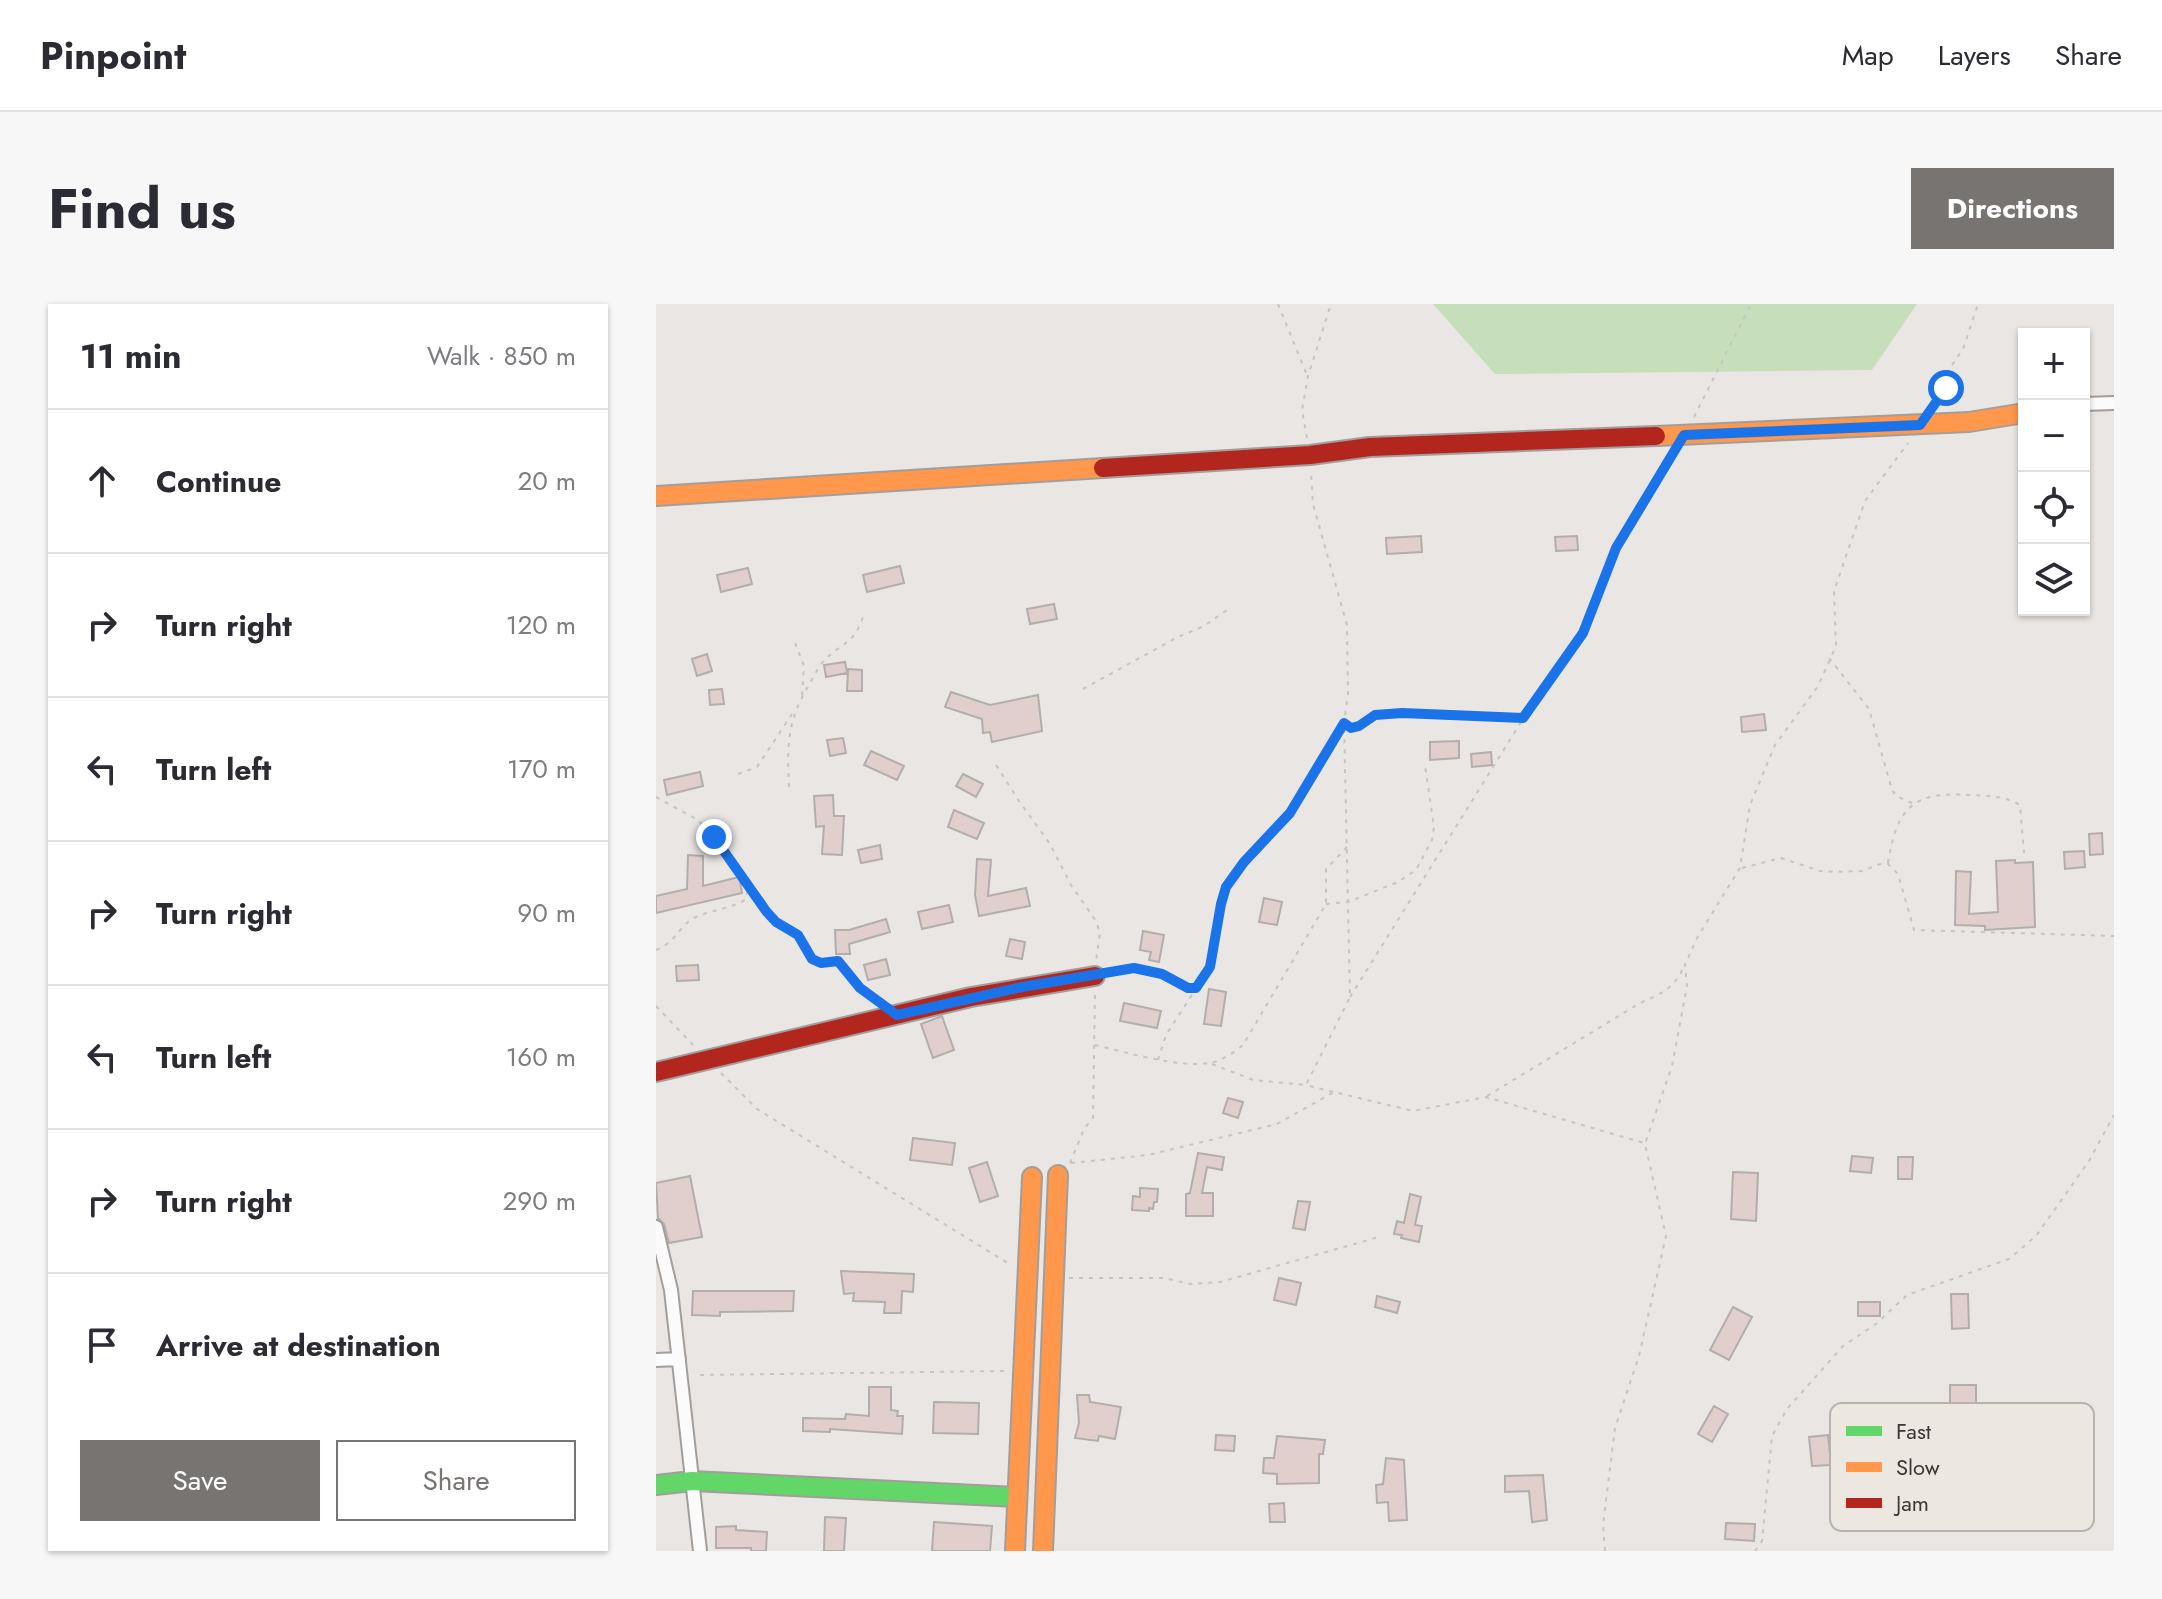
<!DOCTYPE html>
<meta charset="utf-8">
<style>
:root{--surface:#fff;--page:#f7f7f7;--text:#2b2b33;--muted:#7c7c81;--line:#e1e1e2;--accent:#777472}
body{margin:0;font-family:Jost,sans-serif;background:var(--page);color:var(--text)}
.controls{position:absolute;right:24px;top:24px;display:grid;overflow:hidden;border-radius:0px;box-shadow:0 2px 6px #0004}
.controls button{width:72px;height:72px;display:grid;place-items:center;padding:0;border:0;border-bottom:2px solid var(--line);background:var(--surface);color:var(--text);font:40px sans-serif}
.stop{position:absolute;width:24px;height:24px;margin:-18px;border:6px solid #1a73e8;border-radius:50%;background:#fff}
.stop.end{background:#1a73e8;border-color:#fff;box-shadow:0 2px 8px #0008}
.list{margin:0;padding:0;list-style:none}
h2{display:flex;justify-content:space-between;align-items:center;height:104px;margin:0;padding:0 32px;font-size:34px}
h2 small{font-size:26px;font-weight:400;color:var(--muted)}
.list li{display:grid;grid-template-columns:52px 1fr auto;gap:24px;align-items:center;box-sizing:border-box;height:144px;padding:0 32px;border-top:2px solid var(--line)}
.list b{display:block;font-size:30px;white-space:nowrap}
.list em{font-size:26px;font-style:normal;color:var(--muted)}
.actions{display:flex;gap:16px;padding:24px 32px}
.actions a{flex:1;padding:18px 0;border:2px solid var(--accent);border-radius:0px;text-align:center;font-size:28px;color:var(--accent)}
.actions .main{background:var(--accent);color:#fff}
.icon{flex:none;width:44px;height:44px;fill:none;stroke:currentColor;stroke-width:2;stroke-linecap:round;stroke-linejoin:round}
.map{position:relative;flex:none;width:1458px;height:1247px;overflow:hidden;border-radius:0px}
header{display:flex;align-items:center;gap:48px;box-sizing:border-box;height:112px;padding:0 40px;background:var(--surface);border-bottom:2px solid var(--line)}
header strong{font-size:38px}
nav{display:flex;gap:44px;margin-inline-start:auto;font-size:28px}
.intro{display:flex;align-items:center;justify-content:space-between;box-sizing:border-box;height:192px;padding:0 48px}
h1{margin:0;font-size:56px}
.button{padding:20px 36px;border-radius:0px;background:var(--accent);color:#fff;font-size:28px;font-weight:700}
main{display:flex;gap:48px;padding:0 48px}
aside{flex:1;background:var(--surface);border-radius:0px;box-shadow:0 2px 6px #0004}
.map>svg:first-child{display:block}
.green{fill:#c7deba}
.building{fill:#e0cfcc;stroke:#b1aead;stroke-width:2}
.lines{fill:none;stroke-linecap:round;stroke-linejoin:round}
.street-casing{stroke:#a19e9c;stroke-width:16}
.fast-casing{stroke:#a19e9c;stroke-width:22}
.slow-casing{stroke:#a19e9c;stroke-width:22}
.jam-casing{stroke:#a19e9c;stroke-width:22}
.path{stroke:#c5c5c4;stroke-width:2;stroke-dasharray:4 6;stroke-linecap:butt}
.street{stroke:#fcfbfb;stroke-width:12}
.fast{stroke:#63d668;stroke-width:18}
.slow{stroke:#ff974d;stroke-width:18}
.jam{stroke:#b3261e;stroke-width:18}
.route{stroke:#1a73e8;stroke-width:10}
.key{fill:#ece7e0;stroke:#b6b2ad;stroke-width:2}
.key-label{font-size:22px;fill:#393735}
</style>
<header>
<strong>Pinpoint</strong>
<nav><a>Map</a><a>Layers</a><a>Share</a></nav>
</header>
<div class="intro"><h1>Find us</h1><a class="button">Directions</a></div>
<main>
<aside>
<h2>11 min<small>Walk · 850 m</small></h2>
<ul class="list">
<li><svg class="icon" aria-label="ahead" viewBox="0 0 24 24"><path d="M12 20V5M6 11l6-6 6 6"/></svg><div><b>Continue</b></div><em>20 m</em></li>
<li><svg class="icon" aria-label="right" viewBox="0 0 24 24"><path d="M7 20v-9h11M14 6l5 5-5 5"/></svg><div><b>Turn right</b></div><em>120 m</em></li>
<li><svg class="icon" aria-label="left" viewBox="0 0 24 24"><path d="M17 20v-9H6M10 6l-5 5 5 5"/></svg><div><b>Turn left</b></div><em>170 m</em></li>
<li><svg class="icon" aria-label="right" viewBox="0 0 24 24"><path d="M7 20v-9h11M14 6l5 5-5 5"/></svg><div><b>Turn right</b></div><em>90 m</em></li>
<li><svg class="icon" aria-label="left" viewBox="0 0 24 24"><path d="M17 20v-9H6M10 6l-5 5 5 5"/></svg><div><b>Turn left</b></div><em>160 m</em></li>
<li><svg class="icon" aria-label="right" viewBox="0 0 24 24"><path d="M7 20v-9h11M14 6l5 5-5 5"/></svg><div><b>Turn right</b></div><em>290 m</em></li>
<li><svg class="icon" aria-label="arrive" viewBox="0 0 24 24"><path d="M6 21V4h12l-3 4 3 4H6"/></svg><div><b>Arrive at destination</b></div></li>
</ul>
<div class="actions"><a class="main">Save</a><a>Share</a></div>
</aside>
<div class="map">
<svg width="1458" height="1247" viewBox="0 0 1458 1247">
<rect width="100%" height="100%" fill="#e9e6e3"/>
<path class="green" d="M777,0h484l-45,66 -377,4z"/>
<path class="building" d="M765,232l1,16 -35,2 -1,-16z
M921,232l1,14 -22,1 -1,-14z
M244,262l4,17 -37,9 -4,-17z
M92,264l4,16 -31,8 -4,-17z
M398,300l3,15 -27,5 -3,-15z
M51,350l5,17 -15,5 -5,-17z
M189,358l2,11 -21,4 -2,-12z
M192,365l14,1v21h-15z
M66,385l2,15 -14,1 -1,-15z
M295,388l39,13 48,-10 4,36 -50,11 -2,-10 -7,1 -1,-14 -37,-12z
M1108,410l2,16 -24,2 -1,-15z
M187,434l3,15 -16,3 -3,-16z
M803,437v17l-29,2v-18z
M215,447l33,15 -7,14 -33,-15z
M835,448l1,13 -20,2 -1,-13z
M44,468l3,14 -36,9 -3,-15z
M307,470l20,10 -7,13 -20,-11z
M177,491l1,21h10l-2,39 -20,-1 2,-28 -8,1 -2,-31z
M298,506l30,13 -7,16 -29,-12z
M1446,529l1,21 -13,1 -1,-21z
M224,541l2,14 -21,4 -3,-13z
M1428,547l1,16 -20,2 -1,-17z
M32,551l15,1v30l36,-9 3,16 -86,20v-17l31,-7z
M321,555l14,1 -3,36 38,-8 4,18 -51,10 -4,-21z
M1359,556v3l18,-1 2,65 -50,3v-4l-30,-1 1,-54 15,1 -2,42 29,-2 -2,-51z
M608,594l18,4 -5,23 -18,-3z
M293,601l4,17 -31,7 -4,-17z
M230,615l4,13 -41,12 1,10h-14l-1,-24h14z
M487,627l21,4 -5,27 -10,-2 2,-8 -11,-2z
M354,635l15,3 -3,17 -16,-3z
M230,655l4,16 -22,5 -4,-15z
M42,661l1,15 -22,1 -1,-15z
M553,685l17,3 -5,34 -17,-2z
M468,699l37,8 -4,17 -37,-7z
M286,712l12,34 -21,8 -12,-34z
M572,794l15,4 -5,16 -15,-5z
M257,834l42,5 -3,22 -42,-5z
M542,849l26,4 -2,13 -15,-3 -5,26h11v23h-27v-22l4,-1z
M1196,852l21,2 -2,15 -21,-2z
M1242,853h15l-1,22h-14z
M331,858l11,34 -18,6 -11,-34z
M1077,868l25,1 -2,48 -25,-2z
M34,872l12,61 -33,6 -5,-19 -6,-6 -2,-35z
M484,884l18,1 -1,13h-3l-1,7 -4,-1v3l-17,-1 1,-14 7,1z
M754,890l11,3 -6,28 7,1 -3,16 -18,-4 1,-3 -8,-1 3,-13 7,2z
M642,897l12,1 -5,28 -12,-2z
M185,967l73,3 -1,18 -11,-1 -1,22h-17l1,-11 -32,-1 1,-8 -10,1z
M623,974l22,5 -5,22 -22,-5z
M37,987h101l-1,20 -73,1v4l-28,-1z
M1295,990h17l1,34 -17,1z
M721,992l23,6 -3,11 -22,-6z
M1202,998h22v14h-22z
M1077,1003l19,10 -23,43 -19,-10z
M1294,1081h26v49h-26z
M213,1083h22v23l7,1 -1,5h6l-1,18 -72,-5v3l-27,-1v-13l42,1 1,-5 23,2z
M421,1091h12l1,7 31,5 -6,32 -16,-3 -1,5 -23,-3 4,-15z
M278,1098l45,1 -1,31 -45,-1z
M1058,1102l14,8 -16,28 -14,-8z
M560,1131l19,1 -1,15 -19,-1z
M1172,1131l3,30 -19,1 -3,-29z
M621,1132l48,4 -2,14h-4v29l-42,1v-10l-14,-1 1,-15h10z
M730,1154l18,2 3,60 -18,1 -1,-19 -11,1 -1,-18 7,-1z
M887,1171l4,45 -15,2 -3,-31 -24,1v-16z
M628,1199l1,19h-15l-1,-18z
M169,1213l21,1 -2,33h-20z
M278,1218l58,4 -2,25h-58z
M1070,1219l29,1 -1,17 -29,-2z
M80,1222v4l31,2 -1,19h-15v-3h-35v-21z"/>
<g class="lines">
<defs>
<path id="street" d="M1428,100l30,-1
M0,923l15,63 29,261
M0,1056l23,-1"/>
<path id="fast" d="M0,1181l36,-4 325,16"/>
<path id="slow" d="M1000,132l313,-14 55,-9
M0,192l447,-28
M359,1247l17,-374
M387,1247l15,-376"/>
<path id="jam" d="M447,164l207,-13 60,-8 286,-11
M0,768l315,-75 124,-21"/>
</defs>
<use href="#street" class="street-casing"/>
<use href="#fast" class="fast-casing"/>
<use href="#slow" class="slow-casing"/>
<use href="#jam" class="jam-casing"/>
<path class="path" d="M622,0l29,71
M1276,104l14,-20 -2,-11 19,-28 15,-45
M1038,113l57,-113
M651,134l-5,-28 6,-34 23,-72
M139,339l9,23 -2,30
M1173,354l40,51 23,81 4,6 16,7
M427,385l93,-51 28,-12 23,-16
M340,461l23,36 31,43 21,41 25,36 4,12 -4,28
M82,470l19,-7 35,-53
M133,483c-2,-41 -2,-66 20,-102 4,-7 8,-16 13,-22 22,-24 30,-14 43,-51
M0,493l42,23 52,64 16,27 10,11 22,13 14,24 9,4 17,-2 22,27 23,14
M1232,559c9,-57 26,-72 83,-68 18,1 34,1 49,10l4,48
M1086,564l39,-10 39,13 15,1 27,-1 18,-7h8l10,10 16,56 200,6
M670,600l22,-2 50,-20 18,-12 16,-30 2,-13 -9,-61
M0,646c21,-8 23,-25 40,-33 16,-7 33,-8 49,-17l4,-15
M456,669c8,-2 18,-6 27,-5 21,1 37,20 57,20
M694,693l186,-299 47,-65 33,-85 60,-97
M0,702l38,40
M439,741c30,7 84,23 114,18 11,-1 26,-11 34,-18l83,-141v-35l22,-23
M502,756l8,-25 44,-68 11,-63 5,-17 18,-25 46,-49 54,-90 4,-30 -1,-68 -34,-121 -2,-32
M556,760l41,16 53,5
M65,769l36,36 254,156
M677,788l-27,-7 44,-88 -6,-274 7,5 8,-2 16,-11 27,-2 120,5
M831,792l153,-93c19,-8 35,-15 43,-35
M414,859l14,-34 9,-11 2,-126
M415,859l77,-8 129,-31 57,-32 79,19 73,-14 158,46
M413,974h95l27,6 29,-2 159,-45
M44,1071l306,-4
M949,1247l-2,-26 12,-97 24,-72 27,-120 -21,-92 27,-78 15,-80 -2,-21 12,-27 43,-70 10,-63 25,-60 43,-59 18,-40 -2,-55 31,-90 43,-58
M1099,1247l7,-10 10,-105 15,-27 56,-63 33,-22 31,-29 102,-36 27,-23 53,-75 25,-46"/>
<use href="#street" class="street"/>
<use href="#fast" class="fast"/>
<use href="#slow" class="slow"/>
<use href="#jam" class="jam"/>
</g>
<g class="lines">
<path class="route" d="M58,533l52,74 10,11 22,13 14,24 9,4 17,-2 22,27 37,27 125,-28 112,-19 28,6 26,14h8l14,-21 11,-63 5,-17 18,-25 46,-49 54,-90 7,5 8,-2 16,-11 27,-2 121,5 60,-85 33,-85 68,-113 236,-10 26,-37"/>
</g>
<rect x="1174" y="1099" width="264" height="128" rx="12" class="key"/>
<rect x="1190" y="1122" width="36" height="10" fill="#63d668"/>
<rect x="1190" y="1158" width="36" height="10" fill="#ff974d"/>
<rect x="1190" y="1194" width="36" height="10" fill="#b3261e"/>
<g class="key-label">
<text x="1240" y="1135">Fast</text>
<text x="1240" y="1171">Slow</text>
<text x="1240" y="1207">Jam</text>
</g>
</svg>
<div class="controls">
<button>+</button>
<button>−</button>
<button><svg class="icon" aria-label="locate" viewBox="0 0 24 24"><circle cx="12" cy="12" r="6"/><path d="M12 2v4M12 18v4M2 12h4M18 12h4"/></svg></button>
<button><svg class="icon" aria-label="layers" viewBox="0 0 24 24"><path d="M12 4l9 5-9 5-9-5zM3 14l9 5 9-5"/></svg></button>
</div>
<div class="stop" style="left:1290px;top:84px"></div>
<div class="stop end" style="left:58px;top:533px"></div>
</div>
</main>
